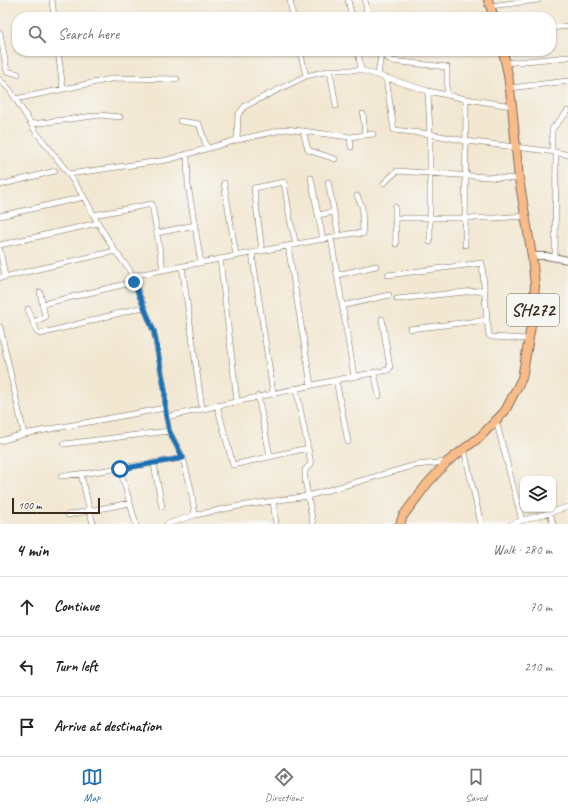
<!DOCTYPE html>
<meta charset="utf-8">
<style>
:root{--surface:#fff;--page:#f6f6f6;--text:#202124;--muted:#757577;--line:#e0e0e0;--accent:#1f6fb2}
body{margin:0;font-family:Caveat,sans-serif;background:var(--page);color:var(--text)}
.controls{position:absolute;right:12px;bottom:12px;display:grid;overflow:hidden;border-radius:8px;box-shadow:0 1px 3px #0004}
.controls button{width:36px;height:36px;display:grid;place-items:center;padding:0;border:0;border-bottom:1px solid var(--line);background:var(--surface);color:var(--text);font:20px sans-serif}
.scale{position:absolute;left:12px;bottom:10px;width:88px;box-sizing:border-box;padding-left:4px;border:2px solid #3b2a1e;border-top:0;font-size:11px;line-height:14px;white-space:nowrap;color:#3b2a1e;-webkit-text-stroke:3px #f6f6f2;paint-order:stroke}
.stop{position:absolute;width:12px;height:12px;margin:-9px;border:3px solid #1f6fb2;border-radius:50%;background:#fff}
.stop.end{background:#1f6fb2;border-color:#fff;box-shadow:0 1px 4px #0008}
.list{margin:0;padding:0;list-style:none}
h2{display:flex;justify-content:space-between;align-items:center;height:52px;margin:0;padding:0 16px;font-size:17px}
h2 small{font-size:13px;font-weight:400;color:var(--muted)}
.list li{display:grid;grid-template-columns:26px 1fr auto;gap:12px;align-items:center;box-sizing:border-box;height:60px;padding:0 16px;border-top:1px solid var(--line)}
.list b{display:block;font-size:15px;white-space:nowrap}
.list em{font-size:13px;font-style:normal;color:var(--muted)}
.icon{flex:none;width:22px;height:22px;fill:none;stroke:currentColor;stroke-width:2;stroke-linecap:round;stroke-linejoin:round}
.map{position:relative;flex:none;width:568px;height:524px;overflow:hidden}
.search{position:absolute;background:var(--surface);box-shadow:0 1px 3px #0004;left:12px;right:12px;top:12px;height:44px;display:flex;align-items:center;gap:10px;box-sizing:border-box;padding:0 14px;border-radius:16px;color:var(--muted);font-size:15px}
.sheet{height:232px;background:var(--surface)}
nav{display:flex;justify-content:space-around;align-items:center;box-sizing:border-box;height:56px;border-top:1px solid var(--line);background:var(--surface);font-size:11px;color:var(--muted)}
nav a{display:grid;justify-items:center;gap:2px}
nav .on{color:var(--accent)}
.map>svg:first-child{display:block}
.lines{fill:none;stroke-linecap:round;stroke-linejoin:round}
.minor-casing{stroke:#7b6c5d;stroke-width:6}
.tertiary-casing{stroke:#7b6c5d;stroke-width:8}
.primary-casing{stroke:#7b6c5d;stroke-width:10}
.minor{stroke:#fff;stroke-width:5}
.tertiary{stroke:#fff;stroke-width:6}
.primary{stroke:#f9bc89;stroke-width:8}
.route{stroke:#1f6fb2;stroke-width:5}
.labels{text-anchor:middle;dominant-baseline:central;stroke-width:3.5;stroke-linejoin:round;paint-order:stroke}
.shield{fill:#f6f6f2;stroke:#73675e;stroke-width:1}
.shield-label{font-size:18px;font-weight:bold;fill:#3b2a1e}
</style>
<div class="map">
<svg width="568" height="524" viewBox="0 0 568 524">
<rect width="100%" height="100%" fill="#f6f6f2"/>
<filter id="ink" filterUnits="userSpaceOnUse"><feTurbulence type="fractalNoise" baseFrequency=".025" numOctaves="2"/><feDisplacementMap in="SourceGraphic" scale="8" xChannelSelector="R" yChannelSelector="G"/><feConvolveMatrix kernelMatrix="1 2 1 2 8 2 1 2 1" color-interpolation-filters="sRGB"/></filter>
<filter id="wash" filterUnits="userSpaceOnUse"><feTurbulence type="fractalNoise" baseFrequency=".012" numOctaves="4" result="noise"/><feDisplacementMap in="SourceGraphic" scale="16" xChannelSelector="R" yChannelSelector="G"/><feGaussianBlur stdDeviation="0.9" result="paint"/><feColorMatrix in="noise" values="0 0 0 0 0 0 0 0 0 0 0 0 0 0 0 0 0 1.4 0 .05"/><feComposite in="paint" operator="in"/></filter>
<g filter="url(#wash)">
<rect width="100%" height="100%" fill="#f2e7d1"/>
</g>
<g filter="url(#ink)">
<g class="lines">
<defs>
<path id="minor" d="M52,0l2,17
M290,0l3,17
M348,0l4,17
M365,0l3,17
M490,6l48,-6
M551,28l17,-2
M0,33l7,38 11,3
M58,51l5,38
M300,51l6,25
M358,51l3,19
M380,51l1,3 11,7 55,6v28
M505,63l63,-6
M330,71l6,35
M378,75l3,-21
M386,78l8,52 36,4 36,7 90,11 12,3
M0,80l10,10 26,42 30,38 18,27 14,26 17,28 14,18 25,63 11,59v17l4,23 14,27 8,31 4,26
M510,88l58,-7
M428,91l2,43v108
M16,99l100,-21 61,1
M363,114l2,21
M180,121l19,3 8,24
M32,124l69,-9 19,2
M303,131l5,19 27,9
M373,134l-23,3 -64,-8 -49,11 1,-25 7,-9 61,-30 27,-6h28l67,21 38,8 46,7
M350,137l1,10
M552,151v-22l16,-18
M187,154l1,31 13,78
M69,174l98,-14 70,-20
M311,178l12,62
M328,182l11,55
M224,183l12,72
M384,183l13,-12 122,8
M0,185l55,-14
M395,207v11
M94,215l58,-11 11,66
M318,215l16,-3
M0,216l84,-19
M157,233l38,-8
M331,238l23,138
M396,244l-1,-26h100l30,-2
M0,245l98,-22
M465,245l1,-146
M288,246l23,139
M0,250l5,26
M262,251l-8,-63 30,-6 6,37 6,26
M252,253l21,140
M555,257l1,-105
M220,259l17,142
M182,266l20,142
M337,275l39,-9
M388,275l94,-12 5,57 2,15 2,2 37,2
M132,276l222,-43 9,1 -1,-28 -5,-10
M0,278l115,-27
M397,299l87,-9
M43,304l91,-22
M342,306l47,-11
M28,309l9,23 3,2 103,-27
M34,322l11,-5 -5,-25
M0,327l24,107
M410,329l77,-9
M374,372l5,24
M336,380l12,62
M296,388l12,60
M258,396l12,60
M217,405l16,60 75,-17 3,16 -6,6v10l8,44
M166,417l170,-37 52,-10 2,-2 -8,-49
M496,420l26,101
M0,441l24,-7 141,-26
M64,444l105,-13
M464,449l17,75
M154,464l8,43
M120,469l16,55
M81,474l12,50
M61,476l27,-3 95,-15
M273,501l3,23
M550,512l3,12
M68,515l62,-12
M167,524l28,-9 44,-9 69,-10 108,-31 30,-3
M511,524l57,-17"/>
<path id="tertiary" d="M532,256h14l22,4"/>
<path id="primary" d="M488,0l6,17
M400,524l3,-8 24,-32 20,-22 34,-26 24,-25 17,-33 11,-63 2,-29 -3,-30 -13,-77 -7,-73 -4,-31 -5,-24"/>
</defs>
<use href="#minor" class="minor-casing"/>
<use href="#tertiary" class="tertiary-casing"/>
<use href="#primary" class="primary-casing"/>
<use href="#minor" class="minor"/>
<use href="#tertiary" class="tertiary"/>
<use href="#primary" class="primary"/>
</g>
</g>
<g class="lines" filter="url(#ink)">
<path class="route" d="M120,469l63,-11 -14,-27 -4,-23v-17l-11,-59 -20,-50"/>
</g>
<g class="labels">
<rect class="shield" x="507" y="294" width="52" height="32" rx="3"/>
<g class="shield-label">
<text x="533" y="310">SH272</text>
</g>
</g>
</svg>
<div class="controls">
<button><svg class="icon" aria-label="layers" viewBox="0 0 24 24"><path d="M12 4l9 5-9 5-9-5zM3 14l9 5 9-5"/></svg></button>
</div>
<div class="scale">100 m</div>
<div class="stop" style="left:120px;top:469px"></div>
<div class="stop end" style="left:134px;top:282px"></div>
<div class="search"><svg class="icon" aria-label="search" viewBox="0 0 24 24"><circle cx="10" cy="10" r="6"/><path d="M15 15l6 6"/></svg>Search here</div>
</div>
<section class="sheet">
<h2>4 min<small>Walk · 280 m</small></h2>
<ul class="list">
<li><svg class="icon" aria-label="ahead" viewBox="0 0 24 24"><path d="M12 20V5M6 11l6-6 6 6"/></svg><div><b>Continue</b></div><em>70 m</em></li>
<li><svg class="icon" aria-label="left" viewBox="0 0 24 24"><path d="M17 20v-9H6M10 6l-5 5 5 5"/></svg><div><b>Turn left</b></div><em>210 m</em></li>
<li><svg class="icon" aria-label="arrive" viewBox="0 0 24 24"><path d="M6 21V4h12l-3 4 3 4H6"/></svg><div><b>Arrive at destination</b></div></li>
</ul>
</section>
<nav>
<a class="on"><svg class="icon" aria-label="map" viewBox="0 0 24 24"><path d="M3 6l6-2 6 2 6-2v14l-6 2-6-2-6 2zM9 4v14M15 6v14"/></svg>Map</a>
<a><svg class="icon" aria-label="directions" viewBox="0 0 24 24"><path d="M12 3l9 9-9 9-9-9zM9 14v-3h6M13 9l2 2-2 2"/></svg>Directions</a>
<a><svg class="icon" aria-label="saved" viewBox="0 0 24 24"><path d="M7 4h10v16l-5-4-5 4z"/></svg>Saved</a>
</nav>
